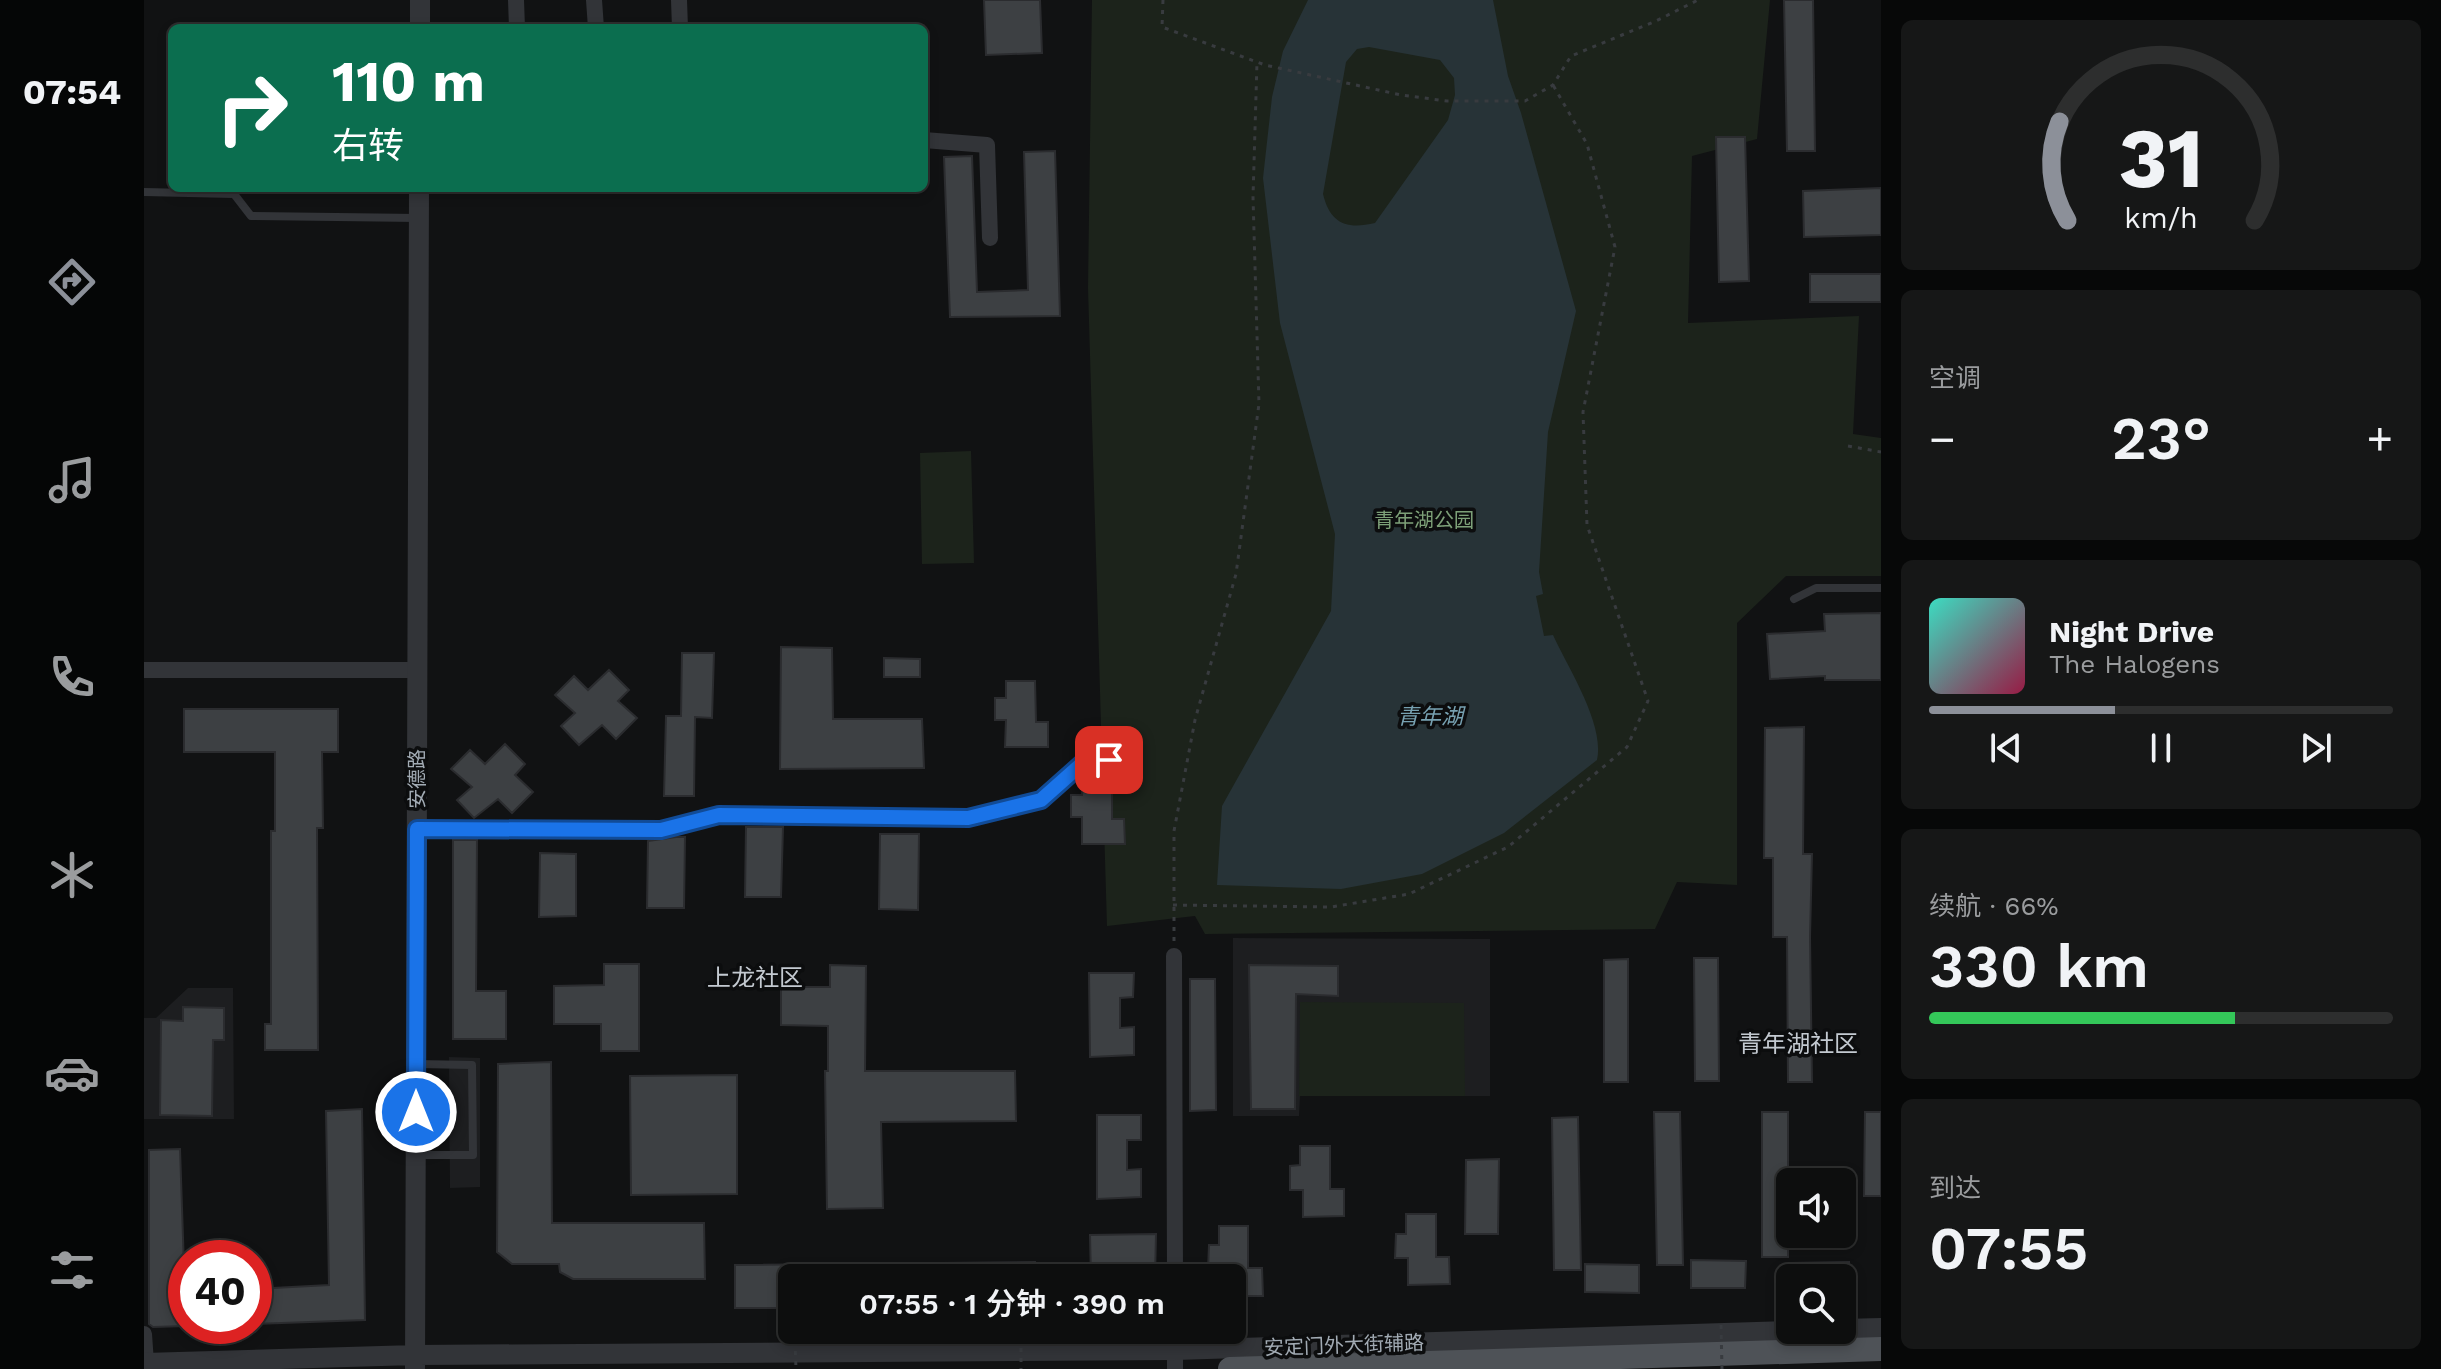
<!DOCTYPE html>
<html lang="zh">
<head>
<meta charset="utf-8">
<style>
	:root { --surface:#0d0e0e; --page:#161717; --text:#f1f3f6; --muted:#9a9c9e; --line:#2d2e2e; --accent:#8c9099 }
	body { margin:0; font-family:"Work Sans","Noto Sans SC",sans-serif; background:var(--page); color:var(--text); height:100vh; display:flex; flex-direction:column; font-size:30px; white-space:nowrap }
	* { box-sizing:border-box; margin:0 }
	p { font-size:26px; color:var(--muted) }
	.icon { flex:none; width:44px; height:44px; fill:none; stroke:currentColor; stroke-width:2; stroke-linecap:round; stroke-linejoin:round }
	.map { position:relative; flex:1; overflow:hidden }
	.panel { display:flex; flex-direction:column; gap:20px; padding:20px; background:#070808; width:560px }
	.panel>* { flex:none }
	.banner { position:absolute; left:24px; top:24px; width:760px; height:168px; border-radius:12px; box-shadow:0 4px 12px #0003,0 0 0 2px var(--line); background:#0b6e4f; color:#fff; overflow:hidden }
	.tools { position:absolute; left:1632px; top:1168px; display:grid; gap:16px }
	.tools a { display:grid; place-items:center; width:80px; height:80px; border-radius:12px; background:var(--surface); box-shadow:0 4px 12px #0003,0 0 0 2px var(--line); font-size:40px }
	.speed { position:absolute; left:24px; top:1240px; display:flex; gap:16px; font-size:40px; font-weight:700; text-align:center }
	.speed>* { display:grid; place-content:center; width:104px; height:104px; border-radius:50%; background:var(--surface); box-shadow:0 4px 12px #0003,0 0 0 2px var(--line); line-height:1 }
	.speed .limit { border:12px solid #d22; background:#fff; color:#111 }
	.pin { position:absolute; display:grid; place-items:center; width:68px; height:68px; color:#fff; margin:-34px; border-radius:16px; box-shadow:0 4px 12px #0006 }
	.me { position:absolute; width:88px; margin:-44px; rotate:0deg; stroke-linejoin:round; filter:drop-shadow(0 0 6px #0008) }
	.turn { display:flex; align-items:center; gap:28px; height:168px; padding:0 32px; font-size:36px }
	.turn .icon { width:104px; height:104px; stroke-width:2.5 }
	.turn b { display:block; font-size:56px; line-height:68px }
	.big { font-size:60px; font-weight:600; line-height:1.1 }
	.panel .card { flex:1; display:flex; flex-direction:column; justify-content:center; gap:12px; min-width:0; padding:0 28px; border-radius:12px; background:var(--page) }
	.panel .dial { align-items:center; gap:0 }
	.dial svg { height:208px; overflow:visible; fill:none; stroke:var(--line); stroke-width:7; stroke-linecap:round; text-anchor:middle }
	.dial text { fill:var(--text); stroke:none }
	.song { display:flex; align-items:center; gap:24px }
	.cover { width:96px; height:96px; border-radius:12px; background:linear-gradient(135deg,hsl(170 70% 55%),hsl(340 70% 35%)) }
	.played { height:8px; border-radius:4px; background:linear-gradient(90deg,var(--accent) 40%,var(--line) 40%) }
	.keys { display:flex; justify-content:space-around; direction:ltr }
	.heat { display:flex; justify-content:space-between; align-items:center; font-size:44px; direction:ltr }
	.charge { height:12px; border-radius:6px; background:linear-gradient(90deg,#34c759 66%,var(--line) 0) }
	.trip { position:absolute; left:634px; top:1264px; width:468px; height:80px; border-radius:12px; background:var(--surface); box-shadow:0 4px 12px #0003,0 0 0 2px var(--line); font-weight:600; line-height:80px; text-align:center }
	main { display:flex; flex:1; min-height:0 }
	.tabs { display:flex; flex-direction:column; width:144px; justify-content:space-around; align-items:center; background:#050606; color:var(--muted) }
	.tabs .icon { width:56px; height:56px }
	.tabs .active { color:var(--accent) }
	.tabs b { font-size:36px; color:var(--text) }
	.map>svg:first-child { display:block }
</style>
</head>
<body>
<main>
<nav class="tabs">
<b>07:54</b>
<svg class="icon active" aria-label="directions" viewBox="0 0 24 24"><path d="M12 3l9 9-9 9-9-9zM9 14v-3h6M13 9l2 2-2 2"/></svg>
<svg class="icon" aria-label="music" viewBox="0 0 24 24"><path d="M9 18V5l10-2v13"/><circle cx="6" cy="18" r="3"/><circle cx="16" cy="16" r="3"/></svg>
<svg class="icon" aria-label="phone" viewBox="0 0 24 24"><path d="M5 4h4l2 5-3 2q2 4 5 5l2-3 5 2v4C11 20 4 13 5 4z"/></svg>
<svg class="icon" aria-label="climate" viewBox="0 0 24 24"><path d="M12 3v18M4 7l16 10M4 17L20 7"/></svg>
<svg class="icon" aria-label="car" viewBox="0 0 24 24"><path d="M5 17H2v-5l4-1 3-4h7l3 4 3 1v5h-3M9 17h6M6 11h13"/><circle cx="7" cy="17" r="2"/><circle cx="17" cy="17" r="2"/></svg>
<svg class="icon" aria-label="filters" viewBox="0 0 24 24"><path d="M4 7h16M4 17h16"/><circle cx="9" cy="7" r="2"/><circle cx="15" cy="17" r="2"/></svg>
</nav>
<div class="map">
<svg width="1737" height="1369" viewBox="0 0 1737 1369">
	<rect width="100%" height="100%" fill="#111213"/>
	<path fill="#1d1e20" d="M1089,938L1346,939V1096H1156L1155,1116H1089Z
		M44,988H89L90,1119H0V1018H12Z
		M305,1057L336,1058V1187L306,1188Z"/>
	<path fill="#1c231b" d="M948,0H1626L1613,139L1548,156L1544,323L1715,316L1709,434L1737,438V576H1642L1593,623V885L1533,882L1511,929L1061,934L1051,916L963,926L944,288Z
		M827,451L830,563L778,564L776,453Z
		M1156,1002L1320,1003L1321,1096H1155Z"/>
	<path fill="#273337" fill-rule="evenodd" d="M1164,0H1349L1364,76L1377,113L1432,311L1404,432L1395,572L1399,594L1392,596L1400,636L1409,635C1424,668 1461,724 1453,760L1360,833L1278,874L1197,889L1073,885L1078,806L1187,611L1191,534L1136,323L1119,178L1128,97L1139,51ZM1225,47L1296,60L1310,78L1311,95L1304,120L1231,223C1202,230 1186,223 1179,194L1202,62L1213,49Z"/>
	<path fill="#3d4043" stroke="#2b2c2f" stroke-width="2" d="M840,0H896L898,53L842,55Z
		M1640,0H1669L1671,151H1643Z
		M1572,137H1601L1605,281L1575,282Z
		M911,151L916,316L806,317L800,157L828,156L833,292L884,290L880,152Z
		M1737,188V235L1660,237L1659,191Z
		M1666,274H1737V302H1666Z
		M1737,613V680H1681V676L1626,679L1623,634L1681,631L1680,614Z
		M637,647L688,648L689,719H778L780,768L636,769Z
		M538,653H570L568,718L551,717L550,796H520L522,716H537Z
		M740,658L776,659V677H740Z
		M465,670L485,690L474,701L493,718L472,739L458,725L435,745L417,726L431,713L411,695L430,676L444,690Z
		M862,681H891L892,722H904V747H861L862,720H851V698H862Z
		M40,709H194V752H178L179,828H173L174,1050H121V1024H127V831H131V752H40Z
		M1660,727L1659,854H1668L1666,937L1668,1082H1644L1643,937H1629V858H1620L1621,728Z
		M361,744L381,764L371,775L389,792L368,813L354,799L330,818L313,800L328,787L307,769L326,750L341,764Z
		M968,777V819H980L981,844H938V817H927V795H938L939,778Z
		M602,827H639L637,897H601Z
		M736,834H775L774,910L735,909Z
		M532,837H541L540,908H503L504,841Z
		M309,840H333L332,991H362V1039H309Z
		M396,853L432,854V916L395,917Z
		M1550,958H1574L1575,1081H1551Z
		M1484,959V1082H1460V960Z
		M460,964H495V1051H457V1024H410V986L460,985Z
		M686,965L722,966L721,1071H871L872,1121L737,1122L739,1208L683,1209L681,1071H684V1026L637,1025V987H686Z
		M1105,965L1194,966V996L1152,994L1151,1109H1107Z
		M945,973H990L989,997L976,998V1028L990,1027V1055L946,1057Z
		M1046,979H1071L1072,1110L1046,1111Z
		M39,1007L80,1008V1040H69L68,1116L16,1115L17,1020L39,1021Z
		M407,1062L408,1223H560L561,1279H429L416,1272L415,1264H368L353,1252L354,1064Z
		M593,1075V1194L487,1195L486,1076Z
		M218,1109L221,1320L110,1324V1289L185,1285L182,1111Z
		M1510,1112H1536L1539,1265H1513Z
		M1618,1112H1644V1257H1618Z
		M1721,1112H1737V1196H1720Z
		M953,1115H997V1140H983V1170L997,1169V1197L953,1199Z
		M1434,1117L1437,1270H1410L1408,1118Z
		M1156,1146H1186V1189H1200V1216L1159,1217V1190H1146V1166L1156,1165Z
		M36,1149L42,1326L9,1327L5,1324V1150Z
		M1355,1159L1354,1234H1321L1322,1160Z
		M1262,1214H1292V1257H1305L1306,1284L1264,1285V1258H1251L1252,1234H1262Z
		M1075,1226H1104V1268H1118L1119,1296H1088V1278H1077V1270H1064L1065,1245H1075Z
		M1012,1234L1011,1278H947L946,1235Z
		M1547,1260L1602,1261L1601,1288H1547Z
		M891,1262V1278H648V1308H591V1265Z
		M1705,1262V1278H1647V1263Z
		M1441,1264L1495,1265V1293L1441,1292Z"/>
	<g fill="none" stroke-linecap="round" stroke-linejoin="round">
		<path stroke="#383b3f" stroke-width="3" stroke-dasharray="4 6" stroke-linecap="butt" d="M1019,0L1018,27L1121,65L1257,95L1303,101H1381L1409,85L1427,56L1512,21L1554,0
			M1704,446L1737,452
			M1029,905L1187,907L1265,894L1364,847L1483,747L1504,701L1443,525L1439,412L1471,247L1443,144L1409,85
			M1030,941V831L1051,720L1092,574L1115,404L1109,197L1113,62"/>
		<path stroke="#323438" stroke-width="8" d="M0,192L90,194L107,216L274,218
			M1650,599L1672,588H1737
			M273,1064L328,1065L329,1155H273"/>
		<path stroke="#323438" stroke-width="16" d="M372,0L373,28
			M450,0L452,28
			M535,0L536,28
			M780,140L843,145L846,238
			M0,670H274
			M273,829L517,830L575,815L824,818L897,800L942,760H987
			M1030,956L1031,1278
			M1031,1330V1369
			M0,1334L2,1363"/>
		<path stroke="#323438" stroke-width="20" d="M276,28V0
			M1698,1329L1737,1328
			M0,1363L271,1355L1031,1350L1680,1330
			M271,1369L275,188"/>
		<path stroke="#4e5257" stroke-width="24" d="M1086,1369L1737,1349"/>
		<path stroke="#383b3f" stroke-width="3" stroke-dasharray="4 6" stroke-linecap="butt" d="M1577,1325L1578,1369
			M877,1338V1369
			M651,1341L652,1369"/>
	</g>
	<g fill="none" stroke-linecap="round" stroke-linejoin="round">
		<defs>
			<path id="route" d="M272,1112L273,829L517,830L575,815L824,818L897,800L942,760H965"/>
		</defs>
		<use href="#route" stroke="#114b97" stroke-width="20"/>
		<use href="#route" stroke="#1a73e8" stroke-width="14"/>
	</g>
	<g text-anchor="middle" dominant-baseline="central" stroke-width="7" stroke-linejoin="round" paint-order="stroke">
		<g font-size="20" fill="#7da078" stroke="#0c0d0e">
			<text x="1280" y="520">青年湖公园</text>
		</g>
		<g font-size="20" fill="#a2abb4" stroke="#0c0d0e">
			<text transform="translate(273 779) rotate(-90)">安德路</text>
			<text transform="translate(1200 1345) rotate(-2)">安定门外大街辅路</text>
		</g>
		<g font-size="22" font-style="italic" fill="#77a1b1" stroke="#0c0d0e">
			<text x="1286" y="716">青年湖</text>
		</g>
		<g font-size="24" fill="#c3c9d0" stroke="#0c0d0e">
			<text x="611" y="978">上龙社区</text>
			<text x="1654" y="1044">青年湖社区</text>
		</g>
	</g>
</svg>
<div class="tools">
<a><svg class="icon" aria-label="sound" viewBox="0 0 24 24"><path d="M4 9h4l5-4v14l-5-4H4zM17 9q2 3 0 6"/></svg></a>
<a><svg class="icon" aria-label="search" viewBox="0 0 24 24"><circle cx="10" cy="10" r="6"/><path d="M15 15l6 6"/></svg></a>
</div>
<div class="speed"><div class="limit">40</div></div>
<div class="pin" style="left:965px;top:760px;background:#d93025"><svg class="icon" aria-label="arrive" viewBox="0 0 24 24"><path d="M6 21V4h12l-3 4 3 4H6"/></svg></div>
<svg class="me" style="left:272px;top:1112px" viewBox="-20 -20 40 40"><circle r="17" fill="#1a73e8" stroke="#fff" stroke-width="3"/><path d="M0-11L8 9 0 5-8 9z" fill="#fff"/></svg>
<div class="trip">07:55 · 1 分钟 · 390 m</div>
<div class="banner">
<div class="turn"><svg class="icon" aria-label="right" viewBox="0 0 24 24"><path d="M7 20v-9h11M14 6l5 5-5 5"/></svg><div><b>110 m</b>右转</div></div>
</div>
</div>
<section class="panel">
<div class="card dial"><svg viewBox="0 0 100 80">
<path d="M14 69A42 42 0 1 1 86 69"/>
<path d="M14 69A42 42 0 0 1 11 31" stroke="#8c9099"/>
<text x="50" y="56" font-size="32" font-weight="700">31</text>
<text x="50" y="72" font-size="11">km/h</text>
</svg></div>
<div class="card"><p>空调</p>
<div class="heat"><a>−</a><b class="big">23°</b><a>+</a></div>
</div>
<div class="card">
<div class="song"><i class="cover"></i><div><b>Night Drive</b><p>The Halogens</p></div></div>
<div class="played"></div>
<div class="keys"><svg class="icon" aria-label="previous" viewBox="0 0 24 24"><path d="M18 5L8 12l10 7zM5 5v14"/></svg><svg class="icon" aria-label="pause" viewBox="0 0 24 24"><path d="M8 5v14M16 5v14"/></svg><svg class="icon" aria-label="next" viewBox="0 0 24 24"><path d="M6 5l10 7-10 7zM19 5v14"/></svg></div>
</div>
<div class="card"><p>续航 · 66%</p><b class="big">330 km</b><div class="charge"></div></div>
<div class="card"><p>到达</p><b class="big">07:55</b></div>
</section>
</main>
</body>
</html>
